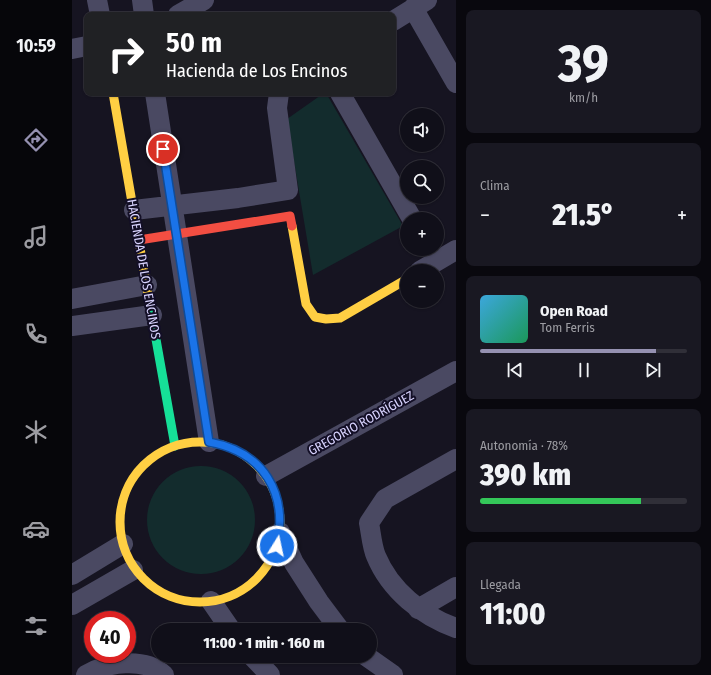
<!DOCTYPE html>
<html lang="es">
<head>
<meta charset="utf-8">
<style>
	:root { --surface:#100f19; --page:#191822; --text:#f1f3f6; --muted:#9c9ca2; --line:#302f38; --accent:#9591b1 }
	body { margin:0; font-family:"Fira Sans Condensed",sans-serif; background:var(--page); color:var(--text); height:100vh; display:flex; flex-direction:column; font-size:15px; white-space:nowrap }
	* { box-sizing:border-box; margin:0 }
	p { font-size:13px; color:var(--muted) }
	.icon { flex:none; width:22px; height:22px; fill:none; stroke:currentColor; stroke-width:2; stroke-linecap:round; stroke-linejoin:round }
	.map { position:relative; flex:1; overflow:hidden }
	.drawer { display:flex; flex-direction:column; gap:10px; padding:10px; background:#09080e; width:255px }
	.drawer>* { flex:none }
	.banner { position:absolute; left:12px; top:12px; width:312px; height:84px; border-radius:8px; box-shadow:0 1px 3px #0004,0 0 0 1px var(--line); background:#202124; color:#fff; overflow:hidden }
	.fabs { position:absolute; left:328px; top:108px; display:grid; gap:8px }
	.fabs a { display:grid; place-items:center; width:44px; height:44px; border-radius:50%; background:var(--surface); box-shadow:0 1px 3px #0004,0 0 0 1px var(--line); font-size:20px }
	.speed { position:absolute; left:12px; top:611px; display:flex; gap:8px; font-size:20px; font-weight:700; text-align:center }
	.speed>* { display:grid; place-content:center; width:52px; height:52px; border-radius:50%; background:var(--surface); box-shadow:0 1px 3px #0004,0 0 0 1px var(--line); line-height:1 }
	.speed .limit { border:6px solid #d22; background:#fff; color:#111 }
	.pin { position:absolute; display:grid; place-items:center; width:34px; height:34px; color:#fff; margin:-17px; border:2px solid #fff; border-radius:50%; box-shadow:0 1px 4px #0007 }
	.me { position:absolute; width:44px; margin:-22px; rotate:10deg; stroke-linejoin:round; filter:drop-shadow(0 0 3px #0008) }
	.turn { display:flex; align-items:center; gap:14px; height:84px; padding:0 16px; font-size:18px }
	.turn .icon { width:52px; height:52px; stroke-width:2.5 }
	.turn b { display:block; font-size:28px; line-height:34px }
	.big { font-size:30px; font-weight:800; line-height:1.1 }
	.drawer .widget { flex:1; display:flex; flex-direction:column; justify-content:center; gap:6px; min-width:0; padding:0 14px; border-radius:8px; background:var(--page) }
	.drawer .dial { align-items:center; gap:0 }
	.dial b { font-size:52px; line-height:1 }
	.song { display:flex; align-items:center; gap:12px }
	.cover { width:48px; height:48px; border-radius:6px; background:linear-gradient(135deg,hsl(200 70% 55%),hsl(150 70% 35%)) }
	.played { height:4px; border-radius:2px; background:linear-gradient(90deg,var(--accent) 85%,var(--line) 85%) }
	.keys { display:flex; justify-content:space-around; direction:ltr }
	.heat { display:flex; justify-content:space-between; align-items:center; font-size:22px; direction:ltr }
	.charge { height:6px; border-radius:3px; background:linear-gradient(90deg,#34c759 78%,var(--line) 0) }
	.trip { position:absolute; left:79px; top:623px; width:226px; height:40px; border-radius:20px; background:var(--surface); box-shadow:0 1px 3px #0004,0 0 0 1px var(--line); font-weight:800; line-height:40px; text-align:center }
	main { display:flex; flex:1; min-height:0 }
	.dock { display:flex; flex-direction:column; width:72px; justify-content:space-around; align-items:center; background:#06060a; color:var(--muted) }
	.dock .icon { width:28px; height:28px }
	.dock .current { color:var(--accent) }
	.dock b { font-size:18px; color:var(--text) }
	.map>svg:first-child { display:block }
</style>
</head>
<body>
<main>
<nav class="dock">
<b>10:59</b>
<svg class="icon current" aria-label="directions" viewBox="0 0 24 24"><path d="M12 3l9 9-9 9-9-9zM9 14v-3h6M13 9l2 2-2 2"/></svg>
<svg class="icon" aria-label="music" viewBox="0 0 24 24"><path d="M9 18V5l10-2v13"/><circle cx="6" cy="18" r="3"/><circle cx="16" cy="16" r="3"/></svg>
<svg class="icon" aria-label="phone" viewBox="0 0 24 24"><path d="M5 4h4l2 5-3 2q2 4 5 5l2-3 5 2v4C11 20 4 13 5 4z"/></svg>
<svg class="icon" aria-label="climate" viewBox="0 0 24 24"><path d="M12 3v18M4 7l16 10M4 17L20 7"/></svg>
<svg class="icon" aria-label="car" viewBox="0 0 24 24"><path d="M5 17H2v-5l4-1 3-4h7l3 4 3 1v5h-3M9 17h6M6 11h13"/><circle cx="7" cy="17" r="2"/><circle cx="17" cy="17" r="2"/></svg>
<svg class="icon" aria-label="filters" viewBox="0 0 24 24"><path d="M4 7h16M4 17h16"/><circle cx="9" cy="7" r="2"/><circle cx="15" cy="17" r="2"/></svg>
</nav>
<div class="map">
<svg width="384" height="675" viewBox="0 0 384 675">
	<rect width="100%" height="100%" fill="#161421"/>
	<path fill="#132c2d" d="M252,93H254L331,226L241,275L215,119Z
		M75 520a54 54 0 1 1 108 0a54 54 0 1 1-108 0Z"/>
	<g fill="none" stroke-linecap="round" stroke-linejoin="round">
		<path stroke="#4a4962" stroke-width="20" d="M25,0L28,15
			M70,0L72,15
			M341,8L384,83
			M106,15L132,0
			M321,21L355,0
			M0,49L15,46
			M83,93L137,442
			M268,93L340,219
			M62,210L166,198L216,190L205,108L207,93
			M348,271L384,250
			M0,299L75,285
			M0,326L80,315
			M384,459L313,499L297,523C299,533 300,547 304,556C318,590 350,616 384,628
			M194,476L384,371
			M208,532L222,563L247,602L268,630
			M0,575L51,544
			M139,601L159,630
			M0,605L61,570
			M346,609L384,587
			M180,656L198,675
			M294,656L321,675
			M14,675C34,662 73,657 92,675"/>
		<path stroke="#16e098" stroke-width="9" d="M77,300L103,446"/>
		<path stroke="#ffcf43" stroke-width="9" d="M41,93L77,300
			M220,226L234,304L243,317L254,319L268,318L335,279
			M48 522a80 80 0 1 1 160 0a80 80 0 1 1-160 0Z"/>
		<path stroke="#f24e42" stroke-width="9" d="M67,240L218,216L220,226"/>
	</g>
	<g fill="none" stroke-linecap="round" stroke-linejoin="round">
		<defs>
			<path id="route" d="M91,149L137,442C192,452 216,493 205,546"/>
		</defs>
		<use href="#route" stroke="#114b97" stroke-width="10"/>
		<use href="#route" stroke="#1a73e8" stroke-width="7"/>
	</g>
	<g text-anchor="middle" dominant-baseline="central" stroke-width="4" stroke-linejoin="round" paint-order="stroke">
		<g font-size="13" fill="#d9d4ff" stroke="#130f26">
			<text transform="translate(72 269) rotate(80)">HACIENDA DE LOS ENCINOS</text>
			<text transform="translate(289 423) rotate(-29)">GREGORIO RODRÍGUEZ</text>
		</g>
	</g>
</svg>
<div class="fabs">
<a><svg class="icon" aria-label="sound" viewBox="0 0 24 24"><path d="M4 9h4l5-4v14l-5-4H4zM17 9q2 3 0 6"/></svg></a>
<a><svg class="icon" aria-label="search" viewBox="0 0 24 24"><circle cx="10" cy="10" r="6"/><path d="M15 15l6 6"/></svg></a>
<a>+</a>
<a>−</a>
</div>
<div class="speed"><div class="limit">40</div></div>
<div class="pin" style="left:91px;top:149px;background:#d93025"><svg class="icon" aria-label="arrive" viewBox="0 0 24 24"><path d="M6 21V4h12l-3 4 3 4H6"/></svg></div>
<svg class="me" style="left:205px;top:546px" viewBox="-20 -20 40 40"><circle r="17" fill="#1a73e8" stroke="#fff" stroke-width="3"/><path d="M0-11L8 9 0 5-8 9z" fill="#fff"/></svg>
<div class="trip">11:00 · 1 min · 160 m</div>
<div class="banner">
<div class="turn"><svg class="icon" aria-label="right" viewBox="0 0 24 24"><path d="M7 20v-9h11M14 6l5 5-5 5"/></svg><div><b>50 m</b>Hacienda de Los Encinos</div></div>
</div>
</div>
<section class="drawer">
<div class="widget dial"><b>39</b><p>km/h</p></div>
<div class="widget"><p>Clima</p>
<div class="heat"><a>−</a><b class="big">21.5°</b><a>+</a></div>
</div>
<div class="widget">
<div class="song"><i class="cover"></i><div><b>Open Road</b><p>Tom Ferris</p></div></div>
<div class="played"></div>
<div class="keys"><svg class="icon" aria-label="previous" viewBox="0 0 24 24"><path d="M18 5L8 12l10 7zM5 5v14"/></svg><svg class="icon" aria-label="pause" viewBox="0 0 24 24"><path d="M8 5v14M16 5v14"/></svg><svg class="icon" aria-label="next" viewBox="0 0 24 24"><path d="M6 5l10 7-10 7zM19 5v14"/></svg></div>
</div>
<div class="widget"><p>Autonomía · 78%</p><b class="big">390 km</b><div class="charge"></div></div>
<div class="widget"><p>Llegada</p><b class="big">11:00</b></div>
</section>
</main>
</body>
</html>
